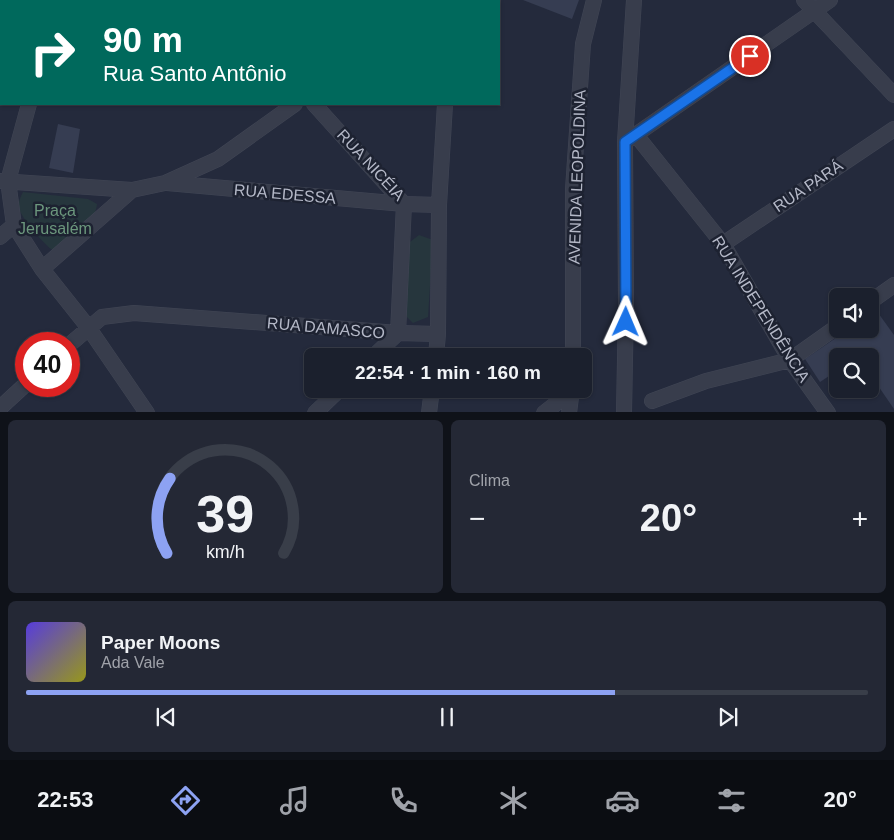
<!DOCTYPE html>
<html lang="pt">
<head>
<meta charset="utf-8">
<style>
	:root { --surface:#1b202d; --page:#242835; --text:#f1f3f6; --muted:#a0a3aa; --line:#393e49; --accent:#8da2f3 }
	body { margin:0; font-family:Helvetica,sans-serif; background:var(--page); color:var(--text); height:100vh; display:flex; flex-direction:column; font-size:19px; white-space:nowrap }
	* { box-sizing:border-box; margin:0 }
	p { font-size:16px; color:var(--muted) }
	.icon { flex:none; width:28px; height:28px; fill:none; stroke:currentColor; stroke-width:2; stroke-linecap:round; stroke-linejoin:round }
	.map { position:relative; height:412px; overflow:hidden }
	.drawer { display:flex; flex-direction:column; gap:8px; padding:8px; background:#0f1219; flex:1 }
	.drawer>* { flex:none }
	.hud { position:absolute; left:0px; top:0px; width:500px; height:105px; box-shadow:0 1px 4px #0004,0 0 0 1px var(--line); background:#00695c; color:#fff; overflow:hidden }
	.tools { position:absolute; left:829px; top:288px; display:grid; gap:10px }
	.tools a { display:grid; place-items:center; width:50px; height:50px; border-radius:8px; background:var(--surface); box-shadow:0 1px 4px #0004,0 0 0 1px var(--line); font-size:25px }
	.speed { position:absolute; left:15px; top:332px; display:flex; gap:10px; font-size:25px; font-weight:700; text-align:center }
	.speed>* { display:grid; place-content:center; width:65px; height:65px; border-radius:50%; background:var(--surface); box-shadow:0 1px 4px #0004,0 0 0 1px var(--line); line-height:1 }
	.speed .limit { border:8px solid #d22; background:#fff; color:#111 }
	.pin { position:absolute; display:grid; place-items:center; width:42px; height:42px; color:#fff; margin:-21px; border:2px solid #fff; border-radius:50%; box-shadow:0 1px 5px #0007 }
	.me { position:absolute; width:55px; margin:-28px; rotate:1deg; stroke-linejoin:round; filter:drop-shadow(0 0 4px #0008) }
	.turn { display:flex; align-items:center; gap:18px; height:105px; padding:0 20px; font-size:22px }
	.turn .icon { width:65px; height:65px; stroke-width:2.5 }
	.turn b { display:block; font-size:35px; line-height:42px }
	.big { font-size:38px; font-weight:600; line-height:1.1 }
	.drawer .widget { flex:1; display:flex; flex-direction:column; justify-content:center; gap:8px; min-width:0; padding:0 18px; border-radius:8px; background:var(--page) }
	.drawer .dial { align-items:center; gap:0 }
	.dial svg { height:130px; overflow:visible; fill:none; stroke:var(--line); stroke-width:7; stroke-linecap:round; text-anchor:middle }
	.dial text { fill:var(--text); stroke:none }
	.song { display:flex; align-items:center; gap:15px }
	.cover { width:60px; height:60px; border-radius:8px; background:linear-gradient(135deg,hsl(250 70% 55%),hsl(60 70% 35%)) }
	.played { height:5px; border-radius:2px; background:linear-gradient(90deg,var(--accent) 70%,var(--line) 70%) }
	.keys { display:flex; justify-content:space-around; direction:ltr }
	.heat { display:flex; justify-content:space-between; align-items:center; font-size:28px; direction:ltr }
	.drawer .tiles { flex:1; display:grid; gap:8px; grid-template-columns:1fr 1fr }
	.widget:last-child { grid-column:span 2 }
	.trip { position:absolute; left:304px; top:348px; width:288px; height:50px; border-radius:8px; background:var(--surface); box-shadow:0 1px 4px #0004,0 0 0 1px var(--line); font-weight:600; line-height:50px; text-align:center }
	.tab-bar { display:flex; height:80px; justify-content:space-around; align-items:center; background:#0b0d12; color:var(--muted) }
	.tab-bar .icon { width:35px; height:35px }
	.tab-bar .active { color:var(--accent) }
	.tab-bar b { font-size:22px; color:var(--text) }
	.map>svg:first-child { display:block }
</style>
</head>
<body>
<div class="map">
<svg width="894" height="413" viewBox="0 0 894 413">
	<rect width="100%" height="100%" fill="#242a3c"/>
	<path fill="#26363d" d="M23,192L88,199L97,204C96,223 68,239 54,251C45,246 21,218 19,208C18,202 20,198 23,192Z
		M419,235L433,240L428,317L413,323L405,315L410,242Z"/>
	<path fill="#363d52" d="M523,0H579L572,19Z
		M58,124L80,129L73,173L49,168Z
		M876,310L894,335V409L870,374V356H838V370L820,382L805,359L849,329H870V314Z"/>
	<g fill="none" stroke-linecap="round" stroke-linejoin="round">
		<defs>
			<path id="minor" d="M804,0L894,95
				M69,1L70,0
				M276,1L278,0
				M423,1L424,0
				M452,1V0
				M0,52H1
				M29,104L8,181L14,225L42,269L88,327L147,413
				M314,104L404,204
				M636,135L723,244L790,360L828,413
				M628,140L830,0
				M0,181L132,190L165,183L218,159L295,104
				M167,183L404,204L439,205
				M0,237L14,225
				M723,244L894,129
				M42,269L132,190
				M870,302L894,285
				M69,345L102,317L134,313L398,333L438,334
				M374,356L398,333L404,204
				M436,356L438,334L439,205L445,104
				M573,356V189L583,44L594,0
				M652,401L706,381L790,360L838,326
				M0,408L26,384
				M315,413L340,389
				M429,413L432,389
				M544,413L572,391
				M569,413L572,389
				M624,413L626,305L625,142L634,0"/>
		</defs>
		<use href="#minor" stroke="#414655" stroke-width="16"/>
		<use href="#minor" stroke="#383d4c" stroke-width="15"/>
	</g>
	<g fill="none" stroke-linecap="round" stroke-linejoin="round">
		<defs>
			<path id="route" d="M626,322L625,142L750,56"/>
		</defs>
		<use href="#route" stroke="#114b97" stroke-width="12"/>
		<use href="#route" stroke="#1a73e8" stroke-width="9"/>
	</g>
	<g text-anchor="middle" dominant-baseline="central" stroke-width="5" stroke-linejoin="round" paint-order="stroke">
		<g font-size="16" fill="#b4b8c7" stroke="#1d2231">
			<text transform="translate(371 165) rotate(47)">RUA NICÉIA</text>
			<text transform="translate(577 177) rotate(-88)">AVENIDA LEOPOLDINA</text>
			<text transform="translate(808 186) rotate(-34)">RUA PARÁ</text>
			<text transform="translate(285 194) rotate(5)">RUA EDESSA</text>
			<text transform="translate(761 309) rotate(58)">RUA INDEPENDÊNCIA</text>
			<text transform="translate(326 328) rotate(5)">RUA DAMASCO</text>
		</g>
		<g font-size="16" fill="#6c977d" stroke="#1d2231">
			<text x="55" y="210">Praça<tspan x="55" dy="18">Jerusalém</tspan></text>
		</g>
	</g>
</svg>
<div class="tools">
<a><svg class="icon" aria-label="sound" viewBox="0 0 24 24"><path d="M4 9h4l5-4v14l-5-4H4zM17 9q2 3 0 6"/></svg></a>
<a><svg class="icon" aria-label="search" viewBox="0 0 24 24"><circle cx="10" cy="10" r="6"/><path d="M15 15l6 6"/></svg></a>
</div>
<div class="speed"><div class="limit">40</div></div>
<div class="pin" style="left:750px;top:56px;background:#d93025"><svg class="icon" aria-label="arrive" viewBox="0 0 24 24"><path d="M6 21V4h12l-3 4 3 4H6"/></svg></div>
<svg class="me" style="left:626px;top:322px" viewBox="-20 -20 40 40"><path d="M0-17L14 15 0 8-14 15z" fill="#1a73e8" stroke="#fff" stroke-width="4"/></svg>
<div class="trip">22:54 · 1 min · 160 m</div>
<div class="hud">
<div class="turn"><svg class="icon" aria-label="right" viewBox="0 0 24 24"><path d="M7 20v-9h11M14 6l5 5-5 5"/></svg><div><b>90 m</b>Rua Santo Antônio</div></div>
</div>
</div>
<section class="drawer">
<div class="tiles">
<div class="widget dial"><svg viewBox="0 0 100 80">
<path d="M14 69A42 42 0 1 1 86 69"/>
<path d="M14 69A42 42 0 0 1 16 23" stroke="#8da2f3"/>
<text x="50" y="56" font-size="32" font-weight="700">39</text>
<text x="50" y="72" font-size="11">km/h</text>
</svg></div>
<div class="widget"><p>Clima</p>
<div class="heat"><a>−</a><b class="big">20°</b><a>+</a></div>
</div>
<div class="widget">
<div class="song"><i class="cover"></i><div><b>Paper Moons</b><p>Ada Vale</p></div></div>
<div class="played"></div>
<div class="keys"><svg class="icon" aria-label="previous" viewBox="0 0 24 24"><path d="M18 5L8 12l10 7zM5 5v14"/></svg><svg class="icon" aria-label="pause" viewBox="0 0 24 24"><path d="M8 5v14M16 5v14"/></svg><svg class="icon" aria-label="next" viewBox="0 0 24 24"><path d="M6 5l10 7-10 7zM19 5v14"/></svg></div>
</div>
</div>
</section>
<nav class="tab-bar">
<b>22:53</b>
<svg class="icon active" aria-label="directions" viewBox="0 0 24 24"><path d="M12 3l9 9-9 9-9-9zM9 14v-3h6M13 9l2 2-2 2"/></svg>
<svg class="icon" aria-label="music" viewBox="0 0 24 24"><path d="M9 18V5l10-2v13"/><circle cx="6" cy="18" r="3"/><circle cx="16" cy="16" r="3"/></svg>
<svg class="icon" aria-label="phone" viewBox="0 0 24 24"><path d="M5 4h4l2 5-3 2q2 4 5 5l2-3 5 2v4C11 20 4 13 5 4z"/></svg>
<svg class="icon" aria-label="climate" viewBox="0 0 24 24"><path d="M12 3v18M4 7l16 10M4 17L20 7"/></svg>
<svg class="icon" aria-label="car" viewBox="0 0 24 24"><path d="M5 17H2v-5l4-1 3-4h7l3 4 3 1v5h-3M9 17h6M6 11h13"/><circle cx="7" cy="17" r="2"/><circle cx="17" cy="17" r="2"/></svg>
<svg class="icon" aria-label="filters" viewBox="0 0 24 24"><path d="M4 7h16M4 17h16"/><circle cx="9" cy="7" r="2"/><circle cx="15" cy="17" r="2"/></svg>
<b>20°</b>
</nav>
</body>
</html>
